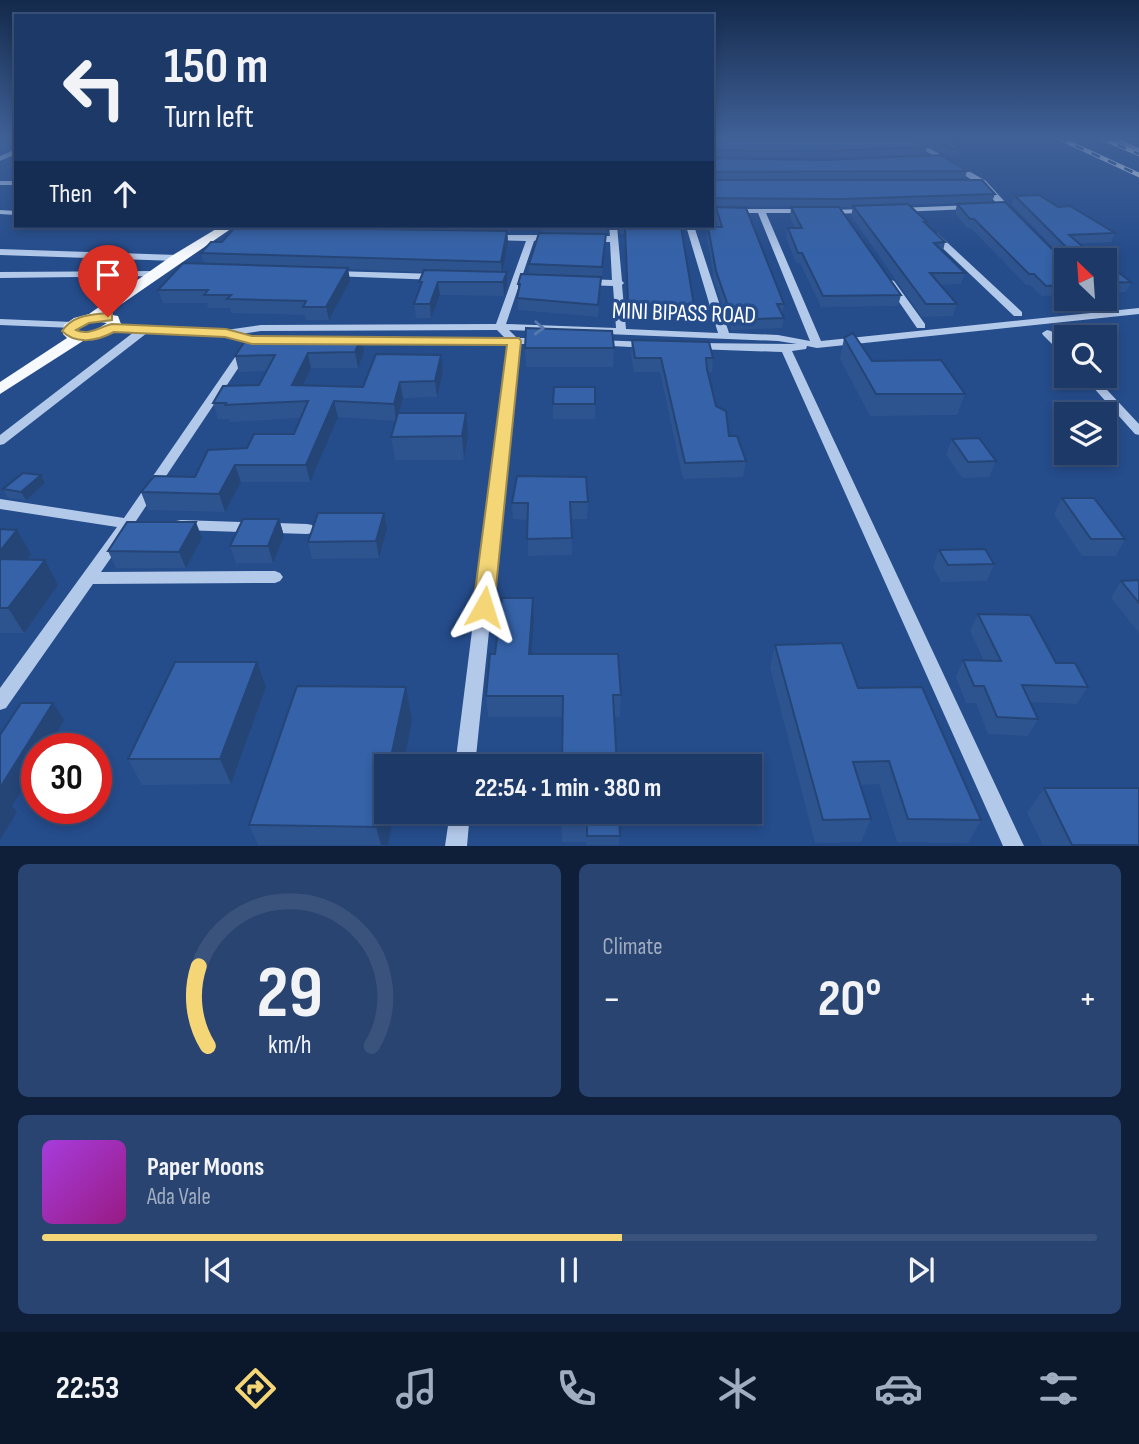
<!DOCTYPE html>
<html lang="en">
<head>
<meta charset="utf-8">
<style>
	:root { --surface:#1c3968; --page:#294471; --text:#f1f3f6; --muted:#a0acc0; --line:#3a537c; --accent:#f4d677 }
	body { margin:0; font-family:"Sofia Sans Condensed",sans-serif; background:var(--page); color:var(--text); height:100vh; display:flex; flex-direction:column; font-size:26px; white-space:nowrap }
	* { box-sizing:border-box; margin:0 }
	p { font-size:23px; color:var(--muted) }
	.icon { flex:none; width:38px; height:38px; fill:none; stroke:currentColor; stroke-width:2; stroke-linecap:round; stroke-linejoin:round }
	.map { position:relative; height:846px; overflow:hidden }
	.drawer { display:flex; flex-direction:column; gap:18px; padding:18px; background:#0f1f39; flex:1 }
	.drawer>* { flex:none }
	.guide { position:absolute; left:14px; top:14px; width:700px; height:214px; border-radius:0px; box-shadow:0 4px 10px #0003,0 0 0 2px var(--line); background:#1c3968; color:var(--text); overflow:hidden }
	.needle { width:46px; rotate:335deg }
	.buttons { position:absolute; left:1054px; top:248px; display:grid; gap:14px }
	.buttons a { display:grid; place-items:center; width:63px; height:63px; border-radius:0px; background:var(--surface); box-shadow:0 4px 10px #0003,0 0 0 2px var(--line); font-size:35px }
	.speed { position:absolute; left:21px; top:733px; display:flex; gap:14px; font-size:35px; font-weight:700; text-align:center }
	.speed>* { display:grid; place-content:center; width:91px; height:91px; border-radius:50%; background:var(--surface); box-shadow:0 4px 10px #0003,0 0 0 2px var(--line); line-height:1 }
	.speed .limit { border:10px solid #d22; background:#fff; color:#111 }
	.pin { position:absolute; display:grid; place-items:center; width:60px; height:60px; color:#fff; margin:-72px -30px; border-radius:50% 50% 50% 0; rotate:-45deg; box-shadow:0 0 7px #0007 }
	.pin .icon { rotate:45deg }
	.me { position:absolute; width:77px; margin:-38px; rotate:6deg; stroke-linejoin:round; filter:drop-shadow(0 0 5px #0008) }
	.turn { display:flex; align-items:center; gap:24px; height:147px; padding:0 35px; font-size:32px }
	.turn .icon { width:91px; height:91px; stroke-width:2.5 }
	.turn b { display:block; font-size:49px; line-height:60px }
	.then { display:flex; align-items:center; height:66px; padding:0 35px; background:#0003; gap:14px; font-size:26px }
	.big { font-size:52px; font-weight:700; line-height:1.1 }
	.drawer .widget { flex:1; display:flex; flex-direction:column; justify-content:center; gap:10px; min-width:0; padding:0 24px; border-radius:10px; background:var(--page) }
	.drawer .dial { align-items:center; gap:0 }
	.dial svg { height:182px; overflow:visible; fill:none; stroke:var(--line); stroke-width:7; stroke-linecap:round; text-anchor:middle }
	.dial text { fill:var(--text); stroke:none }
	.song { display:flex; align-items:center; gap:21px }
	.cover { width:84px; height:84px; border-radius:10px; background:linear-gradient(135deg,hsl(280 70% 55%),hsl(310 70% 35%)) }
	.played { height:7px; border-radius:4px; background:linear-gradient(90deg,var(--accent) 55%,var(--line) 55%) }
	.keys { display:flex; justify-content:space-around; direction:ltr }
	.heat { display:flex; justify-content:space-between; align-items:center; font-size:38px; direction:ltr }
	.drawer .tiles { flex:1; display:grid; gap:18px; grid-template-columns:1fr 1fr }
	.widget:last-child { grid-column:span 2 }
	.trip { position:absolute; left:374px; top:754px; width:388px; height:70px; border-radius:0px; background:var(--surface); box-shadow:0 4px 10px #0003,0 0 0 2px var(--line); font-weight:700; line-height:70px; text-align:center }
	.tab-bar { display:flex; height:112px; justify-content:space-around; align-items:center; background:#0b172a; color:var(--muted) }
	.tab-bar .icon { width:49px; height:49px }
	.tab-bar .on { color:var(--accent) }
	.tab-bar b { font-size:32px; color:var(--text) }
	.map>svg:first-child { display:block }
</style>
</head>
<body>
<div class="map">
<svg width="1139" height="846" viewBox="0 0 1139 846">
	<rect width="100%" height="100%" fill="#254c8b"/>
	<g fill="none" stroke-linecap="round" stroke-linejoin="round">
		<path fill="#b3c9ea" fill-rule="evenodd" d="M905,138H912L986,181L1014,212V216H1008L980,185Z
			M1110,138H1118L1139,148V152Z
			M16,149V154L0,161V156Z
			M0,181H16V185H0Z
			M974,205V209H971L898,212L894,210L898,208Z
			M712,209H809L810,211L806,213H766L821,341L1139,308V314L817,348L807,346L806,349L792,351L1024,846H1003L782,352L695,349L690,346L695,343L797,344L778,341L509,330L517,338H540L545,341L540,344H519L475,766H455L508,344L345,343L340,340L345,337L505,338L497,330L261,331L241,334L252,337L278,338L279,340C264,350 242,339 225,336C200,332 172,334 147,333L4,444L0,445V435L134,332L108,330L107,328L112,325L226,330L261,325L496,324L526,241L491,240L490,238L494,235H539L543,238L534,241L506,324L616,328L613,286L586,285L581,282L586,279L612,280L610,242H589L585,239L589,236H610L609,226H617L622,281L624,283L622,285L626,329L718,333L686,226H694L729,333L778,335L810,341L758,213H712Z
			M869,209L870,211L866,213L825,214L821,212L825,210Z
			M0,210L16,211V215L0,214Z
			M931,233H937L1022,312V316H1014L931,237Z
			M0,249L177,255L181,258L177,261L0,255Z
			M155,271L160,274L158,276L0,278V272Z
			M334,271L438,274L443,277L438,280L331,276L329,274Z
			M891,280L894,281L925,324V328H917L886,283Z
			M1088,299H1099L1103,304L1101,306H1095Z
			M0,319L73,322L78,325L73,328L0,325Z
			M1047,330L1051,331L1066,346V355L1062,354L1043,335L1042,333Z
			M597,340L649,342L654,345L649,348L593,345L592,343L593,341Z
			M246,346L251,349L136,521L138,524L136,528L131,529L101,572L275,571L280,573L283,577L280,581L275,583L93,584L6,708L0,710V688L117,527L0,509V499L124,518L242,347Z
			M1083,376H1094L1139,424V435L1135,434Z
			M181,520L307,524L312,525L314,529L312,533L307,534L181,530L176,529L174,525L176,521Z
			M450,812H470L467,846H445Z"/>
		<path fill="#f6f9fe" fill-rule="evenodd" d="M221,226H235L107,314L118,316L121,324L104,337L83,341L0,394V382L67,338L63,334L64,325L74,318L89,314L173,255ZM94,321L107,323L92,332L77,331L84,324Z"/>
		<defs>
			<path id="rail" d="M1059,138L1139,175
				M1101,138L1139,154"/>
		</defs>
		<use href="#rail" stroke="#fff" stroke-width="4.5"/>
		<use href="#rail" stroke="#254c8b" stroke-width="2.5" stroke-dasharray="9" stroke-linecap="butt"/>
	</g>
	<path fill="#2e5490" d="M712,138L927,147L925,154L824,158L712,156Z
		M916,138H942L963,149L960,156L950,157Z
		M712,157L713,158L967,171L965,178L712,179Z
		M712,180L713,181L995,194L992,202L908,205L927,222L926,224L945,242L943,251L965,273L961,284L940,285L957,304L953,316L922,317L851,216L853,207H839L901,295L898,306L821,307L800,263H796L786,237L788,228H795L790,217L791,207H821L712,206Z
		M1015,196L1058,207L1115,233L1111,242L1080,244L1100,261H1066L1012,205Z
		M957,204L1066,263V295L1042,296L1030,285H1026L972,229L967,228L955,213Z
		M716,207L784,304L782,314L784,318L782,328L731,330L714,280L707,236L708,227H718L715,216Z
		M262,226H511L510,232H507L508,242L502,272H507V286L504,296L440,295L431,318H416L414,304L420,288L419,282L423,272L348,269L350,281L329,320H306L305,315L231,313L230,308H208L207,303H163L158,290L204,264L201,253L222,242L262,228Z
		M542,226H607V233H542Z
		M618,226H672L694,305L693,315L627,313L625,234H620Z
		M606,234L598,317L518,310V284L529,275V264Z
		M1104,264L1131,282L1126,292L1104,293Z
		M844,338L872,361L965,394L957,415L870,416L840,359Z
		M632,340L713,358L712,372H708L716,406L729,436L746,461L743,477L683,479L660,372H634L631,354Z
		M245,341L364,352L358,368H311L304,385L363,387L443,371L437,397L403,398L398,413L468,436L464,460H395L391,437L396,421L338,417L310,482H241L225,512L148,510L141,492L195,477L247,448L294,434L300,418L230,422L229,419H218L213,403L259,385L267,371L239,372L235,356Z
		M525,348H614L613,367H526Z
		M553,404H595V419H553Z
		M952,439L996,461L989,477L962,478L946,454Z
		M41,475L45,483L26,500L8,498L3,489Z
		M1062,498L1125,539L1116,556H1082L1054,514Z
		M588,502L587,519H571L572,555L528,556V520L513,519L512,503Z
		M279,519L284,536L273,563H236L230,546Z
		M0,529L17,530L31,554L27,559L58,585L24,633H0Z
		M387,529L379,558L312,559L308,542Z
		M202,538L186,568H116L108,551Z
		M939,550L994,564L987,581L941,582L933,567Z
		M1139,580V633L1111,598L1121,581Z
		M533,598L534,619L531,654L621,695L620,717H488L486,696L495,654Z
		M978,614L1056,663L1088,687L1077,704L1030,702L1038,719L1028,736L988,734L976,703H966L956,677L963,660L984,661L970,631Z
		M775,645L858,688L981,820L968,843L897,842L879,784L860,785L871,819L861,842L815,843L770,668Z
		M266,687L231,784L142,785L128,759Z
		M412,721L403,766H387V812H394L388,845H258L249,825Z
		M1044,788L1139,845H1043L1027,813Z
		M561,812H619V845H586V842H562Z"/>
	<path fill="#254576" d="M507,231L508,242L502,274L501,262Z
		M348,268L350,281L329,320L326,307Z
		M507,272V286L504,296L503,282Z
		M438,282L440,295L431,318L430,304Z
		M361,337L364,352L358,368L355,352Z
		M308,353L311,368L296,401L292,385Z
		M441,355L443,371L437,397L435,381Z
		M400,382L403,398L396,421L394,404Z
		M334,401L338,417L310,482L306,465Z
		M466,413L468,436L464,460L462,436Z
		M235,465L241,482L225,512L219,494Z
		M41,475L45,483L26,500L21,492Z
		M384,513L387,529L379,558L376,541Z
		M279,519L284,536L273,563L268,546Z
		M196,522L202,538L186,568L179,552Z
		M17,530L31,554L8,584L0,571V551Z
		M45,560L58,585L24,633L8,608Z
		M533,598L534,619L530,675L529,654Z
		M257,662L266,687L231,784L220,759Z
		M406,687L412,721L403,766H389Z
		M53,703L64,720L47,749H37V765L12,806L17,812L0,840V788Z
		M387,776V812H394L388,845H381L376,827Z"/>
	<path fill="#3562a8" stroke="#254576" stroke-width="2" d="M712,138H913L927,147L825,151L712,150Z
		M931,138H942L963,149H952Z
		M941,155L967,171L713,172L712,173V157L713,158L825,160Z
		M712,180H982L995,194L842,199L713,198Z
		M1039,195L1058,207L1070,206L1115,233L1069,235L1100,261H1072V253L1015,196Z
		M1005,202L1066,263V285L1046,286L1034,274H1029L974,219H970L957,204Z
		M908,204L927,222H924L945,242L934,243L965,273H930L957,304H926L853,206Z
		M716,207L746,208L784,304H777L784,318L733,320L716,271L708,227H722Z
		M791,207H839L901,295L823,296L802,253H798L788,228H802Z
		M624,226H672L681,227L694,305L628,304L625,226Z
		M235,227L507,231L501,262L201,253L211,242H222Z
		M539,233L606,234L602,267L529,264Z
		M183,263L348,268L326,307H303L306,301L227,299L231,295H204L208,290H158Z
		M1104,264L1109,268H1113L1131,282L1104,283Z
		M424,270L507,272L503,282H438L430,304H414L422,282H419Z
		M521,274L601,277L598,305L517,298L520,284H518Z
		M526,328L612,331L614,348H525Z
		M853,333L872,361L941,360L965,394H876L844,338Z
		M361,337L355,352L308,353L292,385L363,387L376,354L441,355L435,381L400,382L394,404L334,401L306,465H235L219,494L141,492L154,476L195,477L208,450L247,448L254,434H294L308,401L225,405L226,403H213L223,386L259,385L275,355L235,356L245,341Z
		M632,340L709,342L713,358H706L707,369L716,406L726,411L729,436H737L746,461L685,463L661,358H635Z
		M554,387H595V404H553Z
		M398,413H466L462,436L391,437Z
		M979,438L996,461L968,462L952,439Z
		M23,473L41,475L21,492L3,489Z
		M517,476L586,477L588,502H570L572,538L527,539L528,503H512Z
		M1062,498H1094L1125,539H1091Z
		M318,513H384L376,541L308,542Z
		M243,519H279L268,546H230Z
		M127,522H196L179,552L108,551Z
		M0,529L17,530L0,551Z
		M985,549L994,564L948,565L939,550Z
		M0,559L45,560L8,608H0Z
		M1139,580V603L1121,581Z
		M502,598H533L529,654H618L621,695H613L617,766H562L563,696H486L490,654H495Z
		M978,614L1030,615L1056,663H1075L1088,687L1022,685L1038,719L997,717L984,686H974L963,660L1001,661Z
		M842,643L858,688L922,687L981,820L908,819L889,761L853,762L871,819L823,820L775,645Z
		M175,662H257L220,759H128Z
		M297,686L406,687L389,766H387V776L376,827L249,825Z
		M21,703H53L0,788V735Z
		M1044,788H1139V845H1072Z
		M561,812H619L620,836H587V821H561Z"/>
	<defs><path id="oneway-chevron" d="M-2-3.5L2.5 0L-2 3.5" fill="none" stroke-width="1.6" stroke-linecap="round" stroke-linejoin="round" transform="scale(1.75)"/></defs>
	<use stroke="#5778ac" href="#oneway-chevron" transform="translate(539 328) rotate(2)"/>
	<linearGradient id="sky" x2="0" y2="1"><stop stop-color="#142a4c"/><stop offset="0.54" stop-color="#406198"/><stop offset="1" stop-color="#406198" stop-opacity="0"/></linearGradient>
	<rect width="1139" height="256" fill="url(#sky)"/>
	<path fill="#f4d677" stroke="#9f8b4d" stroke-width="2" d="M108,313L112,314V320L89,323L76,330C88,336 100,327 112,324L226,329L252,336L519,338L521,341L494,607L491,613L484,615L476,613L473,607L507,345L252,344L225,337L114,332C97,341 76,345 62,331C73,315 89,315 108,313Z"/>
	<g text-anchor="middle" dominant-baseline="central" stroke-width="7" stroke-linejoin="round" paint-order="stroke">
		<g font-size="24" fill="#fff" stroke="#254c8b">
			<text transform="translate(684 313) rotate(2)">MINI BIPASS ROAD</text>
		</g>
	</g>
</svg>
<div class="buttons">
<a><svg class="needle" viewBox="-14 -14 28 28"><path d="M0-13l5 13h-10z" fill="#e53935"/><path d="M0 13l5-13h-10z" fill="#a0acc0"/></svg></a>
<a><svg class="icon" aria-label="search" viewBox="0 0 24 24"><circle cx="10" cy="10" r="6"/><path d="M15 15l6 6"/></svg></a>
<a><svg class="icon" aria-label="layers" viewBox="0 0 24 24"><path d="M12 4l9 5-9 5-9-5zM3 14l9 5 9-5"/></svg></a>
</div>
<div class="speed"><div class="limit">30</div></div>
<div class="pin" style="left:108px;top:317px;background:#d93025"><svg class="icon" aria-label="arrive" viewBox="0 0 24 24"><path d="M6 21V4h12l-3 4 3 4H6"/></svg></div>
<svg class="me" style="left:484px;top:607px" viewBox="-20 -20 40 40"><path d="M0-17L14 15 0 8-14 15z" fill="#f4d677" stroke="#fff" stroke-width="4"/></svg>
<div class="trip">22:54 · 1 min · 380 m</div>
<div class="guide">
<div class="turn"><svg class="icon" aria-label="left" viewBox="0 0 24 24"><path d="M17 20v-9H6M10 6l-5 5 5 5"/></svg><div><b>150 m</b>Turn left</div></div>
<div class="then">Then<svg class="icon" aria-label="ahead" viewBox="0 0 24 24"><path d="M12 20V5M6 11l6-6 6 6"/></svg></div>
</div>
</div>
<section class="drawer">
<div class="tiles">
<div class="widget dial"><svg viewBox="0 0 100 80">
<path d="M14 69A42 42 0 1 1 86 69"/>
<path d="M14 69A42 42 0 0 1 10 34" stroke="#f4d677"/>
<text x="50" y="56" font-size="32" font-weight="700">29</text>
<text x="50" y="72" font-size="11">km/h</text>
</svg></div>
<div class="widget"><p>Climate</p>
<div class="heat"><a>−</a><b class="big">20°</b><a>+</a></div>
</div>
<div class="widget">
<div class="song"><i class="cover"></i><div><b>Paper Moons</b><p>Ada Vale</p></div></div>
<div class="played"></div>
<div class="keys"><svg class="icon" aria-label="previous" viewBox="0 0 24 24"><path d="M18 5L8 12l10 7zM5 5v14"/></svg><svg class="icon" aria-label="pause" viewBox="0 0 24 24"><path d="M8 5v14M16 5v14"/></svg><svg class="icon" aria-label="next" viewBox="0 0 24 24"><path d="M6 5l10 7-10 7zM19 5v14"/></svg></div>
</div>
</div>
</section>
<nav class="tab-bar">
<b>22:53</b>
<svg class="icon on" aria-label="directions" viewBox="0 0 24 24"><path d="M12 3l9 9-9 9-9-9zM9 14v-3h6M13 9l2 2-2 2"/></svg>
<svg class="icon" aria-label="music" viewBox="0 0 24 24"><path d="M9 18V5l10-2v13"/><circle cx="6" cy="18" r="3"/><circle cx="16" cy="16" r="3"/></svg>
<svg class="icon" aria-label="phone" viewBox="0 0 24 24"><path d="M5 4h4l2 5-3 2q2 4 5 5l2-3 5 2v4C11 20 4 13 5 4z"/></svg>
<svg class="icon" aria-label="climate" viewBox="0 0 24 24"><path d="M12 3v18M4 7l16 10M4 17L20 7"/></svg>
<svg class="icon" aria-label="car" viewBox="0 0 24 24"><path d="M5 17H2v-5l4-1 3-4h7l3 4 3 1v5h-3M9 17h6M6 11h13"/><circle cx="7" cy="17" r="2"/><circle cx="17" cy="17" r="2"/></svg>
<svg class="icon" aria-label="filters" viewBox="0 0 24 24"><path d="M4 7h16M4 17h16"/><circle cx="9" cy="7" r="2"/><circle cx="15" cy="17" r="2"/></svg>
</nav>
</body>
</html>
